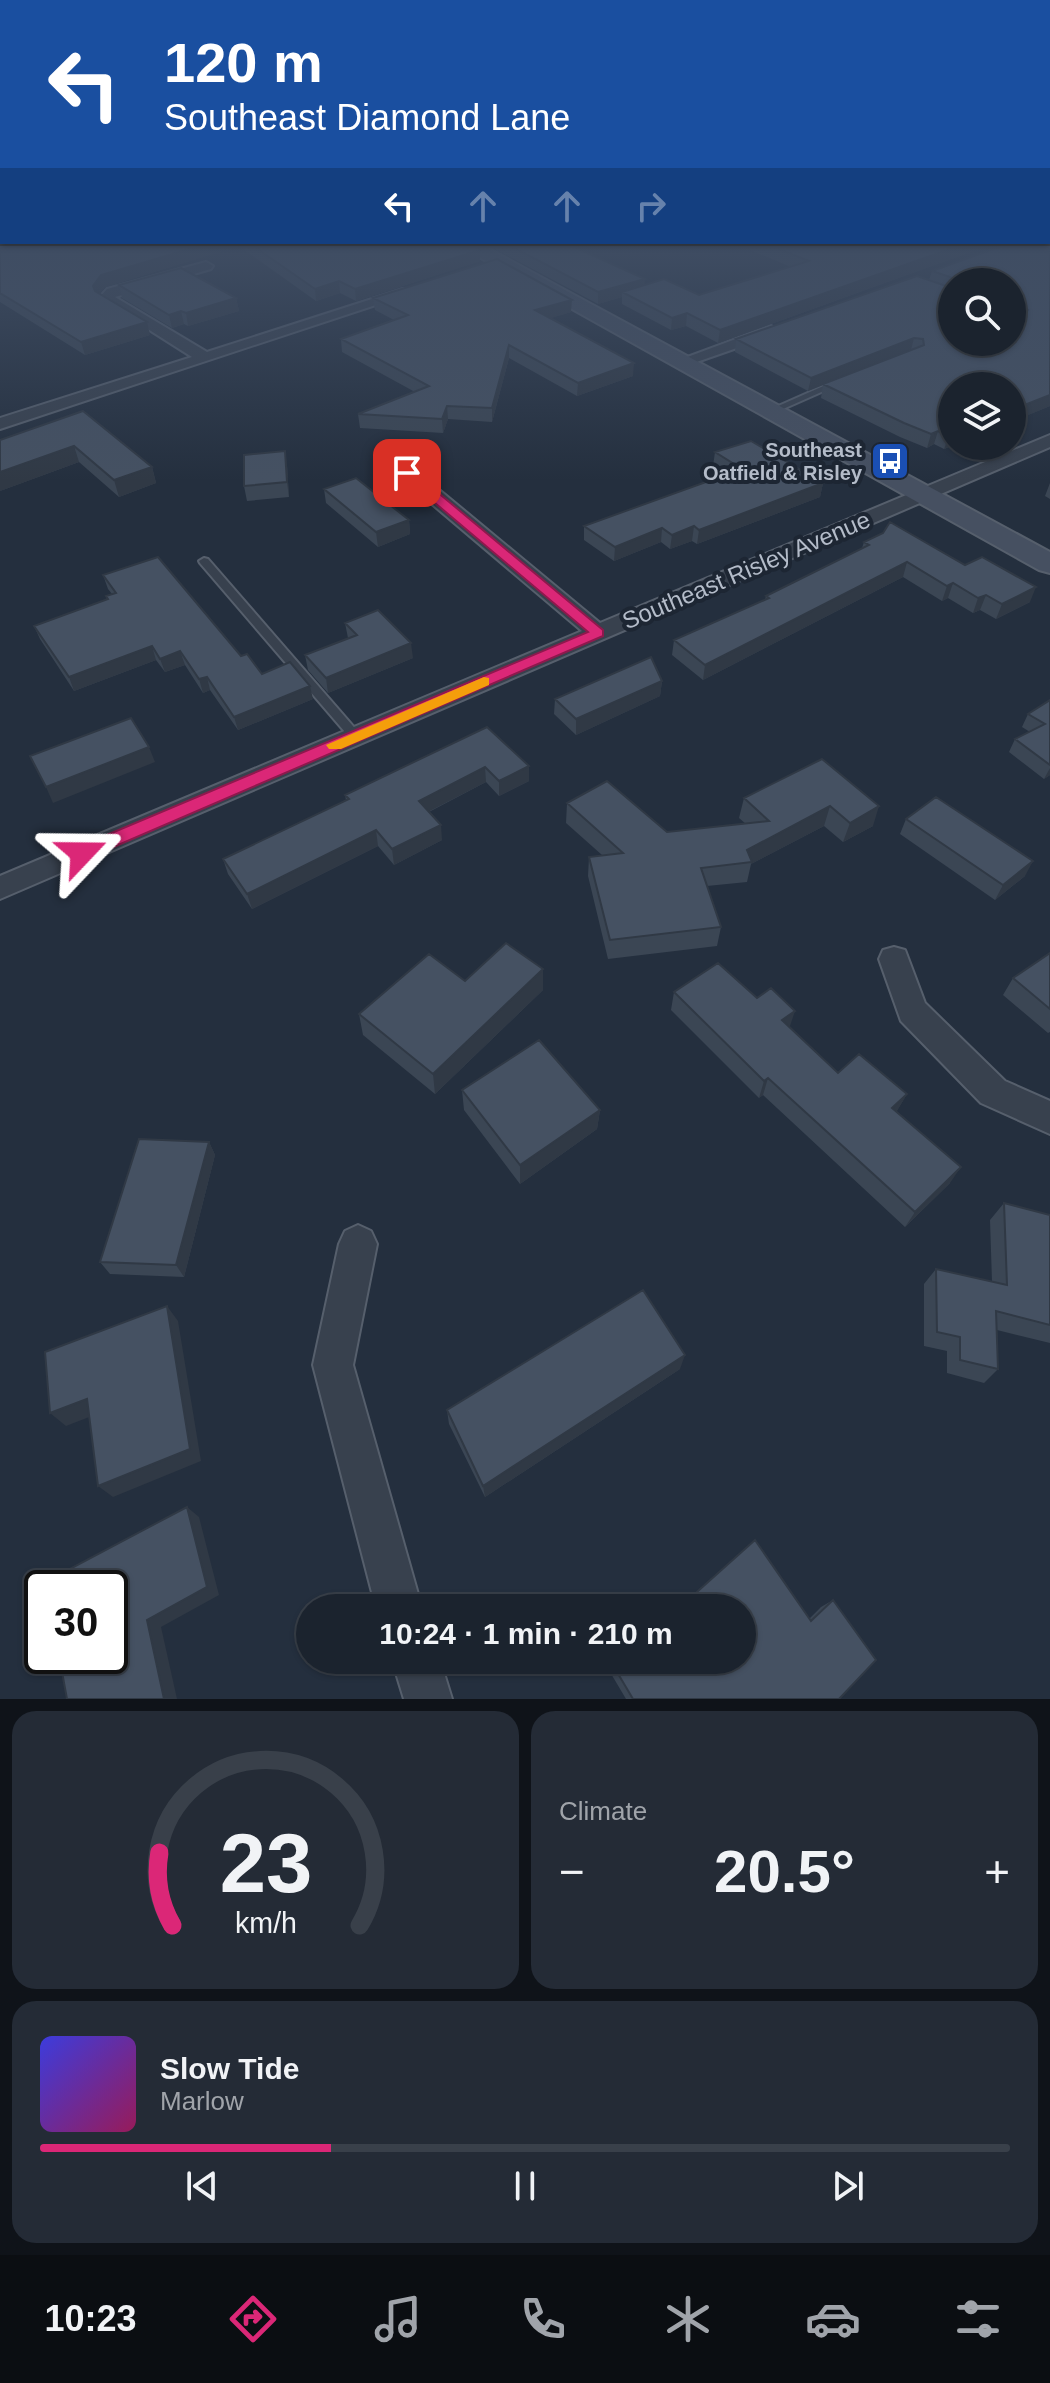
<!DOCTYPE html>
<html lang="en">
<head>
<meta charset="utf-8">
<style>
	:root { --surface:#1b232e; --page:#242b36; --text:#f1f3f6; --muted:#a0a4aa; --line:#39404a; --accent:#db2777 }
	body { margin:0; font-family:Arial,sans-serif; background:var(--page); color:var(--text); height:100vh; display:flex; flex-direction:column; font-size:30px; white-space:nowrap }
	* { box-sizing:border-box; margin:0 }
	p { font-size:26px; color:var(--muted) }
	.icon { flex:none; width:44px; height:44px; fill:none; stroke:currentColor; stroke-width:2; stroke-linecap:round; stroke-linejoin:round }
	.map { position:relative; height:1699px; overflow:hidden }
	.panel { display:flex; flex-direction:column; gap:12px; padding:12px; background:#0f1319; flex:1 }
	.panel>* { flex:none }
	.guide { position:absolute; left:0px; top:0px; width:1050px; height:244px; box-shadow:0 2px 6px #0004,0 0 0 2px var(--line); background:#1a4fa0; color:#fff; overflow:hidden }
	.fabs { position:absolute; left:938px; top:268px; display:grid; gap:16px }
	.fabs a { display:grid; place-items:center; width:88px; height:88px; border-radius:50%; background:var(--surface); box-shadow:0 2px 6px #0004,0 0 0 2px var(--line); font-size:40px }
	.speed { position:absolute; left:24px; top:1570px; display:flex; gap:16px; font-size:40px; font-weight:700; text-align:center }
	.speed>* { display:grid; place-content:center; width:104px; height:104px; border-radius:50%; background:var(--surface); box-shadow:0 2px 6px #0004,0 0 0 2px var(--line); line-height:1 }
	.speed .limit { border:4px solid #111; border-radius:12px; background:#fff; color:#111 }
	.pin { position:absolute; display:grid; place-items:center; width:68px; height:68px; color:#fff; margin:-34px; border-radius:16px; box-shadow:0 4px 12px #0006 }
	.me { position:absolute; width:88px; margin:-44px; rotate:67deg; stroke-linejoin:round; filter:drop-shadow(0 0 6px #0008) }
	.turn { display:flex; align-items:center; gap:28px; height:168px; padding:0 32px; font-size:36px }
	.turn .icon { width:104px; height:104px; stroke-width:2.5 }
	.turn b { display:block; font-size:56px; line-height:68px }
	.lanes { display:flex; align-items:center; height:76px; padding:0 32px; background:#0003; justify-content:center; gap:40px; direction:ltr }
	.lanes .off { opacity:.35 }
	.big { font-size:60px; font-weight:800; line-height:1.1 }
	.panel .card { flex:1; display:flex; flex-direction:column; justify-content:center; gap:12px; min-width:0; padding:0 28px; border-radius:24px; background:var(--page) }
	.panel .dial { align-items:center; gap:0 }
	.dial svg { height:208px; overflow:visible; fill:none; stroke:var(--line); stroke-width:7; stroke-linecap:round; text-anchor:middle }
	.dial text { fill:var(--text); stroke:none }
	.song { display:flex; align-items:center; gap:24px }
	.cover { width:96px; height:96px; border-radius:12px; background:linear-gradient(135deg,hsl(240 70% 55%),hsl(330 70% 35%)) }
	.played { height:8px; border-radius:4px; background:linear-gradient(90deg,var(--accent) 30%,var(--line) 30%) }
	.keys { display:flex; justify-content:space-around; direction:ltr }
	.heat { display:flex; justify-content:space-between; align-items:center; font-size:44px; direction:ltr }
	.panel .tiles { flex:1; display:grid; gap:12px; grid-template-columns:1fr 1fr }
	.card:last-child { grid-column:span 2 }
	.trip { position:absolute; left:296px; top:1594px; width:460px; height:80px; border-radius:40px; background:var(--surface); box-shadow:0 2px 6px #0004,0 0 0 2px var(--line); font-weight:800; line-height:80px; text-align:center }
	.dock { display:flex; height:128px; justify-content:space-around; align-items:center; background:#0b0e12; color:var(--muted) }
	.dock .icon { width:56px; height:56px }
	.dock .on { color:var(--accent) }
	.dock b { font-size:36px; color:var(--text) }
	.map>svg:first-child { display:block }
</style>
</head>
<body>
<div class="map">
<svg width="1050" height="1699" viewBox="0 0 1050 1699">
	<rect width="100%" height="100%" fill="#242f3e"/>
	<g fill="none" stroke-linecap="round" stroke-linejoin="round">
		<defs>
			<path id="service" d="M837,380L844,382L774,413L767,411Z
				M204,558L208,559L359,733L361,736L359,739H351L200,563L199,561Z"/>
			<path id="minor" d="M206,262L213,266L211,269L115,297L207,352L403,289L415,292L0,429V418L192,357L99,298L107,289Z
				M771,326L779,331L777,334L688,365L674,362Z
				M1050,435V447L0,899V876L582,631L400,477V469H414L600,623Z
				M894,947L905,950L925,1003L1005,1081L1050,1101V1134L981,1103L901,1021L879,959L883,950Z
				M358,1225L371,1231L377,1244L353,1365L422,1608H376L313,1365L339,1244L345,1231Z
				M392,1660H440L452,1699H404Z"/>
			<path id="secondary" d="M454,243H478L1050,552V573L1039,570Z"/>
		</defs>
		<use href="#service" stroke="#565f6c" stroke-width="4"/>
		<use href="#minor" stroke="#565f6c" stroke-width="4"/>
		<use href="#secondary" stroke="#565f6c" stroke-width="4"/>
		<use href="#service" fill="#38414e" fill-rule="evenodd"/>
		<use href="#minor" fill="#38414e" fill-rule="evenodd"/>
		<use href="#secondary" fill="#465061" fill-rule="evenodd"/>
	</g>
	<path fill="#3b4654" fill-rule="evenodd" d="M0,243H469L480,261L356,301L340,293L316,301L239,246L105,287L100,293L150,335L85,355L0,302Z
		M484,243H565L645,285L699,295L791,267L734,243H1011L990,245L718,343L686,326L671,330L622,304V297L598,304Z
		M1031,243L1050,406L944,449L934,444L927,448L900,437L821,398L823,385L808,391L735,352L736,339L929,280L932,271ZM952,282H1012L952,342Z
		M119,285L236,298L239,311L188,326L184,324L172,328L122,298Z
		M373,298L571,312L550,318L633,376L577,396L509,358L492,422L448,419L443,433L360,428L358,414L415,392L342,352L341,339L394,320L375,310Z
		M83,411L152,467L156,483L119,497L79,462L0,491V440Z
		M715,452L823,483L820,497L697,544L692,541L670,549L661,542L614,561L584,540V526L727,475L713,466Z
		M287,465L289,497L247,501L244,486Z
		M1050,483V499L1045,496Z
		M324,489L409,520L410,534L378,547L326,503Z
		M864,542L1030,602L996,619L980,610L973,613L948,598L942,601L903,577L703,680L672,655L674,640L765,600L766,596L862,548Z
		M103,575L241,656L262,674L313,699L238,730L210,690L203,693L185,665L165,672L156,660L74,691L40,639L34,626L107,600L106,596L112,594L108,589Z
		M345,623L413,658L328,693L308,670L305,655L348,638Z
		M662,681L660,696L576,735L554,714L555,699Z
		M1050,700V775L1044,779L1009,752L1015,739L1030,732L1022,727L1028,714Z
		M487,727L529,766V781L499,796L486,782L429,812L442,840L394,865L378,846L252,909L228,874L223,859L346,800L345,795Z
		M822,759L873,826L843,842L824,826L751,864L747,882L707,886L721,927L717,946L608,959L588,876L589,857L602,855L566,823L567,803L667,832L746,824L739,818L744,798Z
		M906,819L1025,876L995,900L900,834Z
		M1050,953V1032L1048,1033L1003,995L1013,978Z
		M465,981L543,990L435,1094L363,1035L359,1014Z
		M674,992L757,998L838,1073L907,1094L896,1112L950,1183L905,1227L763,1095L759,1098L671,1010Z
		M462,1090L600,1110L597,1129L520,1184L464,1110Z
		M209,1142L215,1155L184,1277L110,1274L100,1262Z
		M1004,1203L1050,1215V1343L997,1330L998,1369L984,1383L947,1373V1351L924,1346V1284L936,1269L992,1282L990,1220Z
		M680,1369L485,1497L449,1424L447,1410Z
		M833,1600L839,1699H626L610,1672L614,1667L809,1619L821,1607Z"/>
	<path fill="#303945" d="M210,243H239V246L105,287L96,298L93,286L101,275Z
		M967,243H1011L990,245L718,343L720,330Z
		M480,250V261L356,301L355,289Z
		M645,279L644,291L622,292V297L598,304V292Z
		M339,281L340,293L316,301L315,289Z
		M236,298L239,311L188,326L186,313Z
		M572,300L571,312L535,323V310Z
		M181,311L184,324L172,328L169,315Z
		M687,313L686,326L671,330L672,318Z
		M147,322L150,335L85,355L81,342Z
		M914,338L911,350L808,391L811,378Z
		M509,345V358L492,422V408Z
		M634,363L633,376L577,396L578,383Z
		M1050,395V406L1012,422V410Z
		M447,406L448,419L443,433L442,419Z
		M938,431L934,444L927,448L931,434Z
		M952,434L953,446L944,449L949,436Z
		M74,446L79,462L0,491V472Z
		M285,451L287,465L289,497L287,482Z
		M152,467L156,483L119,497L114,480Z
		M823,483L820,497L697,544L699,530Z
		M409,520L410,534L378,547L376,532Z
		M694,526L692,541L670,549L672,535Z
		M662,528L661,542L614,561L615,547Z
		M907,562L903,577L703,680L705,665Z
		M953,583L948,598L942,601L947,586Z
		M1036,587L1030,602L996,619L1002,604Z
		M986,595L980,610L973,613L978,598Z
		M411,643L413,658L328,693L326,678Z
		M152,646L156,660L74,691L69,677Z
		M180,651L185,665L165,672L160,659Z
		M207,677L210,690L203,693L199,679Z
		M662,681L660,696L576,735V719Z
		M310,686L313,699L238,730L234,717Z
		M149,747L155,762L53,803L46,787Z
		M529,766V781L499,796V781Z
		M485,767L486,782L420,816L419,801Z
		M1050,768V775L1044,779Z
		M830,806L824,826L751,864L747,850Z
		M879,806L873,826L843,842L850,823Z
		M441,825L442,840L394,865L392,849Z
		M376,830L378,846L252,909L247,894Z
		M1033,861L1025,876L995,900L1003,885Z
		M543,969V990L435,1094L433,1074Z
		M795,1011L789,1029L782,1020Z
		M768,1078L763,1095L759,1098L764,1081Z
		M907,1094L897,1111L883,1125L892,1108Z
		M600,1110L597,1129L520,1184V1165Z
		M209,1142L215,1155L184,1277L176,1265Z
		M961,1167L950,1183L905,1227L915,1212Z
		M167,1306L178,1321L201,1461L113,1497L98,1486Z
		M685,1355L680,1369L485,1497L483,1486Z
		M87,1399L102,1412L66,1426L50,1413Z
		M187,1507L199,1517L219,1595L161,1627L177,1699H164L147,1620Z"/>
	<path fill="#455162" stroke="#303945" stroke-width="2" fill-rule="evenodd" d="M0,243H210L101,275L93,286L95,291L147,322L81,342L0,293Z
		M249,243H469L480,250L355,289L339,281L315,289Z
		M505,243H565L645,279L598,292Z
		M764,243H967L720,330L687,313L672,318L622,292L664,279L699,295L809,261Z
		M1031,243H1050V395L1012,410V386H952V434L949,436L938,431L931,434L904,423L823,384L924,345L923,339L914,338L811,378L736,339L917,276L952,288V342H1012V282H957L956,279L932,271L1002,246ZM1015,304L1028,310L1026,313L1015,317Z
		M497,259L572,300L535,310L634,363L578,383L509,345L492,408L447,406L442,419L358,414L429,386L341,339L408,315L373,298Z
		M181,268L236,298L186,313L181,311L169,315L119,285Z
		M83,411L152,467L114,480L74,446L0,472V440Z
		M751,441L823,483L699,530L694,526L672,535L662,528L615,547L584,526L742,469L715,452Z
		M285,451L287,482L244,486V455Z
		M356,478L409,520L376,532L324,489Z
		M890,522L965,565L982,557L1036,587L1002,604L986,595L978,598L953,583L947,586L907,562L705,665L674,640L769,598L766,596L869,545L864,542L883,533Z
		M158,557L241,656L247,654L262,674L290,662L310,686L234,717L207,677L199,679L180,651L160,659L152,646L69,677L34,626L108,599L106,596L116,593L103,575Z
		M378,610L411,643L326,678L305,655L357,635L345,623Z
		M651,657L662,681L576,719L555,699Z
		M1050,700V765L1015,739L1045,724L1028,714Z
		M131,718L149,747L46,787L30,756Z
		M487,727L529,766L499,781L485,767L419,801L441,825L392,849L376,830L247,894L223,859L349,799L345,795Z
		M822,759L879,806L850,823L830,806L747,850L752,862L701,868L721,927L610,940L589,857L623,853L567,803L607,781L667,832L769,821L744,798Z
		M936,797L1033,861L1003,885L906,819Z
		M506,943L543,969L433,1074L359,1014L429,954L465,981Z
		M1050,953V1009L1013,978Z
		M718,963L757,998L771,988L795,1011L782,1020L838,1073L859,1054L907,1094L892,1108L961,1167L915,1212L768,1078L764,1081L674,992Z
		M539,1040L600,1110L520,1165L462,1090Z
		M139,1139L209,1142L176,1265L100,1262Z
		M1004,1203L1050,1215V1325L996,1311L998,1369L960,1360V1337L937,1332L936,1269L1007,1285Z
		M643,1290L685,1355L483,1486L447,1410Z
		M167,1306L190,1449L98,1486L87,1399L50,1413L45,1352Z
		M187,1507L207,1587L147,1620L164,1699H67L59,1656H110V1588H48L47,1581Z
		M755,1540L811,1621L833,1600L876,1660L839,1699H633L614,1667L621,1660H742V1608H679Z"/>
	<linearGradient id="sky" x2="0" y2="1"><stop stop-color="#141a22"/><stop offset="0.51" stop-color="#3f4d63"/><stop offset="1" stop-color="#3f4d63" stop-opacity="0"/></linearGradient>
	<rect width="1050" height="481" fill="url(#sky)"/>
	<path fill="#db2777" stroke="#8e194d" stroke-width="2" d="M403,471H412L603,630V636L88,858H76V848L588,632L403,476Z"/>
	<path fill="#f59e0b" d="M484,677L489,678V685L341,749H329L326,745Z"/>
	<defs>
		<symbol id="bus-square" viewBox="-11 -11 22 22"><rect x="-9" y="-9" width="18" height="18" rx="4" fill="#1a4fb4" stroke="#1d2633"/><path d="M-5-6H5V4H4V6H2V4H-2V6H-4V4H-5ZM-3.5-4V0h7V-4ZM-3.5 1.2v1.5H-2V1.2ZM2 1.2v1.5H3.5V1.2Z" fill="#fff"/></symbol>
	</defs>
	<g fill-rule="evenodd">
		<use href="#bus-square" x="868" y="439" width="44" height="44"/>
	</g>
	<g text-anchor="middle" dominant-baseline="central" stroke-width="8" stroke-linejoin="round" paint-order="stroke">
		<g font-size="20" font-weight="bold" fill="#b4bcc9" stroke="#1d2633" text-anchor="end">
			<text x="862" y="450">Southeast<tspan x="862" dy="23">Oatfield &amp; Risley</tspan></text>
		</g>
		<g font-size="24" fill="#b4bcc9" stroke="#1d2633">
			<text transform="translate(746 570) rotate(-23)">Southeast Risley Avenue</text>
		</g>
	</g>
</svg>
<div class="fabs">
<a><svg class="icon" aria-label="search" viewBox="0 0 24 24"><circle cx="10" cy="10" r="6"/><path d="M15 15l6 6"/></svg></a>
<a><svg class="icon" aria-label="layers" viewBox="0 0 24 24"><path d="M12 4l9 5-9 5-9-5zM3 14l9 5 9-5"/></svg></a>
</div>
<div class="speed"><div class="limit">30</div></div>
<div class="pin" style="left:407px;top:473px;background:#d93025"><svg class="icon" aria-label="arrive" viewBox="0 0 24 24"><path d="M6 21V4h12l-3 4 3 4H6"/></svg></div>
<svg class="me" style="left:82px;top:853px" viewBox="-20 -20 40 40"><path d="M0-17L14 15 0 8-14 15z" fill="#db2777" stroke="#fff" stroke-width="4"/></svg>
<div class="trip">10:24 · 1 min · 210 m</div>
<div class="guide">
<div class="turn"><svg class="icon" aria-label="left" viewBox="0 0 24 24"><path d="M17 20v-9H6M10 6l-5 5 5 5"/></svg><div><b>120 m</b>Southeast Diamond Lane</div></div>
<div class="lanes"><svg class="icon" aria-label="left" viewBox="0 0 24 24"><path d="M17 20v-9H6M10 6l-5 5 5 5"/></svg><svg class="icon off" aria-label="ahead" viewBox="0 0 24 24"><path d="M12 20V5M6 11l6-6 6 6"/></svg><svg class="icon off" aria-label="ahead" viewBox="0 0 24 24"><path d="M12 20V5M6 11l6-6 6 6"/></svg><svg class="icon off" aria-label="right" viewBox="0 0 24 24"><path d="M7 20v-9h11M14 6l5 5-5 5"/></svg></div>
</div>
</div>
<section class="panel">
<div class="tiles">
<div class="card dial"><svg viewBox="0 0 100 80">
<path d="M14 69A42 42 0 1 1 86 69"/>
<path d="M14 69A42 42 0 0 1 9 41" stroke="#db2777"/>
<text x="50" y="56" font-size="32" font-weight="700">23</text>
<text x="50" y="72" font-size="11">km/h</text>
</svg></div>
<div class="card"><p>Climate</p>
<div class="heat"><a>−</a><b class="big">20.5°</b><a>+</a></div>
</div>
<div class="card">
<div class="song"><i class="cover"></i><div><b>Slow Tide</b><p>Marlow</p></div></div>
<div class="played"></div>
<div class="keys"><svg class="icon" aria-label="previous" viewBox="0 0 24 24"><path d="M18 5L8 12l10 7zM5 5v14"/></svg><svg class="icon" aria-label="pause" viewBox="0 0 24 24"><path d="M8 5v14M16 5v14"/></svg><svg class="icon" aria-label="next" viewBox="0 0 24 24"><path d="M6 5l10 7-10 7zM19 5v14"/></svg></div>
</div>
</div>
</section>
<nav class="dock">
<b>10:23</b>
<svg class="icon on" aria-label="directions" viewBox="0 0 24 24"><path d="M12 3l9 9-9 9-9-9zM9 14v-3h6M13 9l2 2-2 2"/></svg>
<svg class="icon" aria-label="music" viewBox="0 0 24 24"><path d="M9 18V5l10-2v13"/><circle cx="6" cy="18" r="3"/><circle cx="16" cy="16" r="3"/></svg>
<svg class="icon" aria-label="phone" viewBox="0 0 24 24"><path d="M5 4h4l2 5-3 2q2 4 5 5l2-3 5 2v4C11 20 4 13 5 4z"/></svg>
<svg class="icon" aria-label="climate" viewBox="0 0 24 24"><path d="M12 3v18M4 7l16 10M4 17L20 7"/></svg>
<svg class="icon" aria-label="car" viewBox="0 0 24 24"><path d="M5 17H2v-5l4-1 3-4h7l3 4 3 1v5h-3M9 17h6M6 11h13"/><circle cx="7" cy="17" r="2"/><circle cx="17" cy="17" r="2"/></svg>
<svg class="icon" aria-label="filters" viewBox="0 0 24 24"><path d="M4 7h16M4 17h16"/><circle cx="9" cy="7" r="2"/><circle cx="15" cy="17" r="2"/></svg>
</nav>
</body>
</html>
